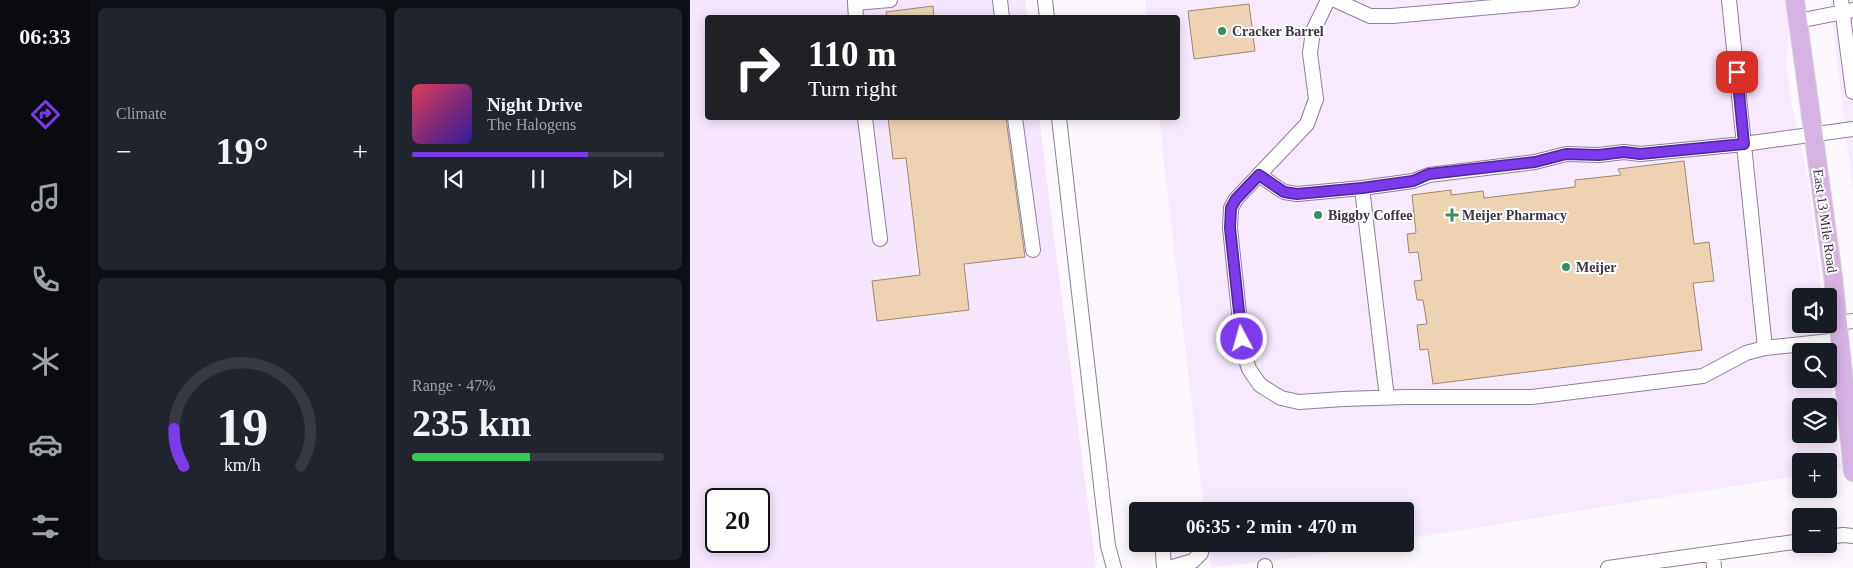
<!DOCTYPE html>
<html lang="en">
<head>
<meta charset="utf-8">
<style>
	:root { --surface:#171b24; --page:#20242c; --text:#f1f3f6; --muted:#9ea1a6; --line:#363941; --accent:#7c3aed }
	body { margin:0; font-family:"Times New Roman",serif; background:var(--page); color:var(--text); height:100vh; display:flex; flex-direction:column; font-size:19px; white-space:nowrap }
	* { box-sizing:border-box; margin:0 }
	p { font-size:16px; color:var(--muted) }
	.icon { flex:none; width:28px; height:28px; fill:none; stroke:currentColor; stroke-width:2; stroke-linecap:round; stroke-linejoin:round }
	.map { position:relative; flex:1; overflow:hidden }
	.details { display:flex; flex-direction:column; gap:8px; padding:8px; background:#0d0f14; width:600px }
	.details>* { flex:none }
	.guide { position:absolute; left:15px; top:15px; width:475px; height:105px; border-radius:5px; box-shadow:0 2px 12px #0003; background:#202124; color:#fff; overflow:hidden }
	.controls { position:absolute; left:1102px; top:288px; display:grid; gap:10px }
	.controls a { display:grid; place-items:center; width:45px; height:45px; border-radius:5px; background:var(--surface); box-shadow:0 2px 12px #0003; font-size:25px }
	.speed { position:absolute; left:15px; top:488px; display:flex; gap:10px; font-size:25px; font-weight:700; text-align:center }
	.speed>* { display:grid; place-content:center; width:65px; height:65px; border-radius:50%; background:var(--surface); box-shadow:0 2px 12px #0003; line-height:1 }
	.speed .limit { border:2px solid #111; border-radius:8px; background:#fff; color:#111 }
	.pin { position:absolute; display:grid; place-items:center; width:42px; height:42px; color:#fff; margin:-21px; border-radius:10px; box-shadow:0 2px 8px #0006 }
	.me { position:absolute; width:55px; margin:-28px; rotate:354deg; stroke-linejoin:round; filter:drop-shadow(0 0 4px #0008) }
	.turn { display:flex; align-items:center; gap:18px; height:105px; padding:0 20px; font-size:22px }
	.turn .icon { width:65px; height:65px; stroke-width:2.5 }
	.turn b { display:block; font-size:35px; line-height:42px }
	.big { font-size:38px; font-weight:800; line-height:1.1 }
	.details .tile { flex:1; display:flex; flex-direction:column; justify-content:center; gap:8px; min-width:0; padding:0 18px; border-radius:8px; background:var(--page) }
	.details .dial { align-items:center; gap:0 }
	.dial svg { height:130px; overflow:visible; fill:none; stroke:var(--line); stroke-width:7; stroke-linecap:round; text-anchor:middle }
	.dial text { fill:var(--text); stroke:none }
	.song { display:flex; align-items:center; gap:15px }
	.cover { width:60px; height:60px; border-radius:8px; background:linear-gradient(135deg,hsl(350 70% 55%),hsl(250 70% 35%)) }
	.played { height:5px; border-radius:2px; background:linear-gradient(90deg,var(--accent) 70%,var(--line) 70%) }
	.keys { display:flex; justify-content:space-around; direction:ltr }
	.heat { display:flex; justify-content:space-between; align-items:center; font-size:28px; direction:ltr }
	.charge { height:8px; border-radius:4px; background:linear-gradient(90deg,#34c759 47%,var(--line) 0) }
	.details .tiles { flex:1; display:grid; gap:8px; grid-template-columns:repeat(2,1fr) }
	.trip { position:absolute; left:439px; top:502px; width:285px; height:50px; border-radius:5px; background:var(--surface); box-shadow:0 2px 12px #0003; font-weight:800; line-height:50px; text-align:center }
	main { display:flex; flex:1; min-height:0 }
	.dock { display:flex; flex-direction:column; width:90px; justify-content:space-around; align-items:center; background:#090b0e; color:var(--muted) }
	.dock .icon { width:35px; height:35px }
	.dock .current { color:var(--accent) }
	.dock b { font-size:22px; color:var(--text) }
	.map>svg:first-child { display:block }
</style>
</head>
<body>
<main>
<nav class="dock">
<b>06:33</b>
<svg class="icon current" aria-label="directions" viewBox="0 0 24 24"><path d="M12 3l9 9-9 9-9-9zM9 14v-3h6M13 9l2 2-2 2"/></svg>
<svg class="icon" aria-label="music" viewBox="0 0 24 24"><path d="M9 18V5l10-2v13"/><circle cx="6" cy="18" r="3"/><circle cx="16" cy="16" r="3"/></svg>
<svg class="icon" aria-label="phone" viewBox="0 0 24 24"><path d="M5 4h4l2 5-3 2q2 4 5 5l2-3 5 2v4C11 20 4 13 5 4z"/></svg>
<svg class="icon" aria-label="climate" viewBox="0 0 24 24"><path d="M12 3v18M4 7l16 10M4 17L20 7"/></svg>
<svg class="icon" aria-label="car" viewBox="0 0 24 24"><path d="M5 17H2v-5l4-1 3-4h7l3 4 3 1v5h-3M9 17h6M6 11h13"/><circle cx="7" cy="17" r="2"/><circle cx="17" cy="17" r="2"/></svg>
<svg class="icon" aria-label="filters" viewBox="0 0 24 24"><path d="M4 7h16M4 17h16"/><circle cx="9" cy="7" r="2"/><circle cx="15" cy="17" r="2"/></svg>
</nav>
<section class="details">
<div class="tiles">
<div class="tile"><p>Climate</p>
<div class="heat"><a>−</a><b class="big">19°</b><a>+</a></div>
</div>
<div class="tile">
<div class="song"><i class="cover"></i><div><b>Night Drive</b><p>The Halogens</p></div></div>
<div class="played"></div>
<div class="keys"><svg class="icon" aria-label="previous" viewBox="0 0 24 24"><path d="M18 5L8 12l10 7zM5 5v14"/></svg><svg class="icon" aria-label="pause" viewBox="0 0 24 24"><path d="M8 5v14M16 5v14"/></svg><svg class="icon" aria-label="next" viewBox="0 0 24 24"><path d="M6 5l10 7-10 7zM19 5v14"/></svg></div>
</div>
<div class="tile dial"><svg viewBox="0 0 100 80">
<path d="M14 69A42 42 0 1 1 86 69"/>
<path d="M14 69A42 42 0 0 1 8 46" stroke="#7c3aed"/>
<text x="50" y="56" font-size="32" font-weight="700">19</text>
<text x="50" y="72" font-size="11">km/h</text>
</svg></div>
<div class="tile"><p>Range · 47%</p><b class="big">235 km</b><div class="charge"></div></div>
</div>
</section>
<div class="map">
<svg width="1163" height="568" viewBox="0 0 1163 568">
	<rect width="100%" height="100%" fill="#fcf8fe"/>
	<path fill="#f7eafe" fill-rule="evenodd" d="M455,0H1096L1099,29L1096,62L1102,108L1118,178L1132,296H1111V324H1135L1138,351H1111V379H1139V358L1151,469L1139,471V461H1111V475L715,539V511H514L469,118H488V18L457,17ZM1111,406H1139V434H1111Z
		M1140,0H1163V193Z
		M518,544H688L583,561L521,567Z"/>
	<path fill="#f5e6fe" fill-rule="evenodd" d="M0,0H335L337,17L18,18V118H349L406,568H0ZM26,499H69V541H26Z"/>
	<path fill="#edd3b2" stroke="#9f896d" d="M559,4L565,51L504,59L498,11Z
		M243,6L244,18H197L196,12Z
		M198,118H316L335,257L274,264L279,310L187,321L182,281L230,275L216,158L203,159Z
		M994,161L1004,244L1019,242L1024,281L1003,283L1012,350L743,384L738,349L730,350L727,325L737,324L733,300H727L724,281L732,280L728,252L719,253L717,234L726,233L722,195L761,190V195L793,191L794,198L885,187V180L931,175L928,169Z"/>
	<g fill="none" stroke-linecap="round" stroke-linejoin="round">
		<defs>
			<path id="minor" d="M165,0V3L200,0
				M310,0L312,18
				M355,0L357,18
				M638,0L623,31L620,53L626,99L617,124L546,199L541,208L540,228L553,350L559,369L570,385L591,398L609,402L653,399L716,397H842L1013,376L1056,353L1075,348L1150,340
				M645,0L680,16H702L882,0
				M1039,0L1075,348
				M1151,0L1163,92
				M165,3L166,18
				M1108,21L1163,10
				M175,118L190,239
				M325,118L343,250
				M369,118L418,546L424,568
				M569,175L594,192L607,194L672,188L723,181L739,175L845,162L876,154L909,155L934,152L950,154L1054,144L1163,129
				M672,188L697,398
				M1148,323L1163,321
				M1139,537L1153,535L1163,536
				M1023,555L1024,568
				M474,568L473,553L475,544
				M479,568L503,561L511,553V544
				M575,568V566
				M918,568L1111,541"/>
			<path id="major" d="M1105,0L1143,276L1163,472"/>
		</defs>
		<use href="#minor" stroke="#907e9b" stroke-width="16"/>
		<use href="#major" stroke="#d8d6d9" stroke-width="20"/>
		<use href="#minor" stroke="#fff" stroke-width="14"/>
		<use href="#major" stroke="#d5b3e3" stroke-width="18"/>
	</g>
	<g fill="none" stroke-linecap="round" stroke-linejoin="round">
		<defs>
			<path id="route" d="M552,339L540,228L541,208L546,199L569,175L594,192L607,194L672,188L723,181L739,174L845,162L876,154L909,155L934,152L950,154L1054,144L1047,72"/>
		</defs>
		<use href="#route" stroke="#51269a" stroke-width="12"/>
		<use href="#route" stroke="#7c3aed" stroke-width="9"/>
	</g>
	<g fill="#348f65" stroke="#fff" stroke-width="2">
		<circle cx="532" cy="31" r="5"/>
		<circle cx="628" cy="215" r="5"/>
		<path d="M759.5 207.5h5v5h5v5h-5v5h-5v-5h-5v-5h5z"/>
		<circle cx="876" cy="267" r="5"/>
	</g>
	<g text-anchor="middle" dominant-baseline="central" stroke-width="4" stroke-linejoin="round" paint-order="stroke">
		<g font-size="14" font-weight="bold" fill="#3c3441" stroke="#fff" text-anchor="start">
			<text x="542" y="31">Cracker Barrel</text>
			<text x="638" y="215">Biggby Coffee</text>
			<text x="772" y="215">Meijer Pharmacy</text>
			<text x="886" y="267">Meijer</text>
		</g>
		<g font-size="14" fill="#3c3441" stroke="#fff">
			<text transform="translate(1135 221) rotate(82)">East 13 Mile Road</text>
		</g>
	</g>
</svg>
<div class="controls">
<a><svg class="icon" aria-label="sound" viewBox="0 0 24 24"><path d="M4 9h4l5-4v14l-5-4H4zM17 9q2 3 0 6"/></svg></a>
<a><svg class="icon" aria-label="search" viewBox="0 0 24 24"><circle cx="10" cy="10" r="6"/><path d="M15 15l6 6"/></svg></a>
<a><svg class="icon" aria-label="layers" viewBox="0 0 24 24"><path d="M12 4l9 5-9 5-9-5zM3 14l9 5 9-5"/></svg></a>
<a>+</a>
<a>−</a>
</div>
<div class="speed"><div class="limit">20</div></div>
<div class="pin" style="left:1047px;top:72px;background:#d93025"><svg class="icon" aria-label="arrive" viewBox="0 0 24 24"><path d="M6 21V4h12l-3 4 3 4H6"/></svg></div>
<svg class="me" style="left:552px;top:339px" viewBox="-20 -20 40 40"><circle r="17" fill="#7c3aed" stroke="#fff" stroke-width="3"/><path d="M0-11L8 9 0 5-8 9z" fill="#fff"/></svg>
<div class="trip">06:35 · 2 min · 470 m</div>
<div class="guide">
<div class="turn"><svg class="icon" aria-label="right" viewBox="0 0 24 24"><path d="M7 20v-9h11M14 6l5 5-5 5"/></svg><div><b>110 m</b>Turn right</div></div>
</div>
</div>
</main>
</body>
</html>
